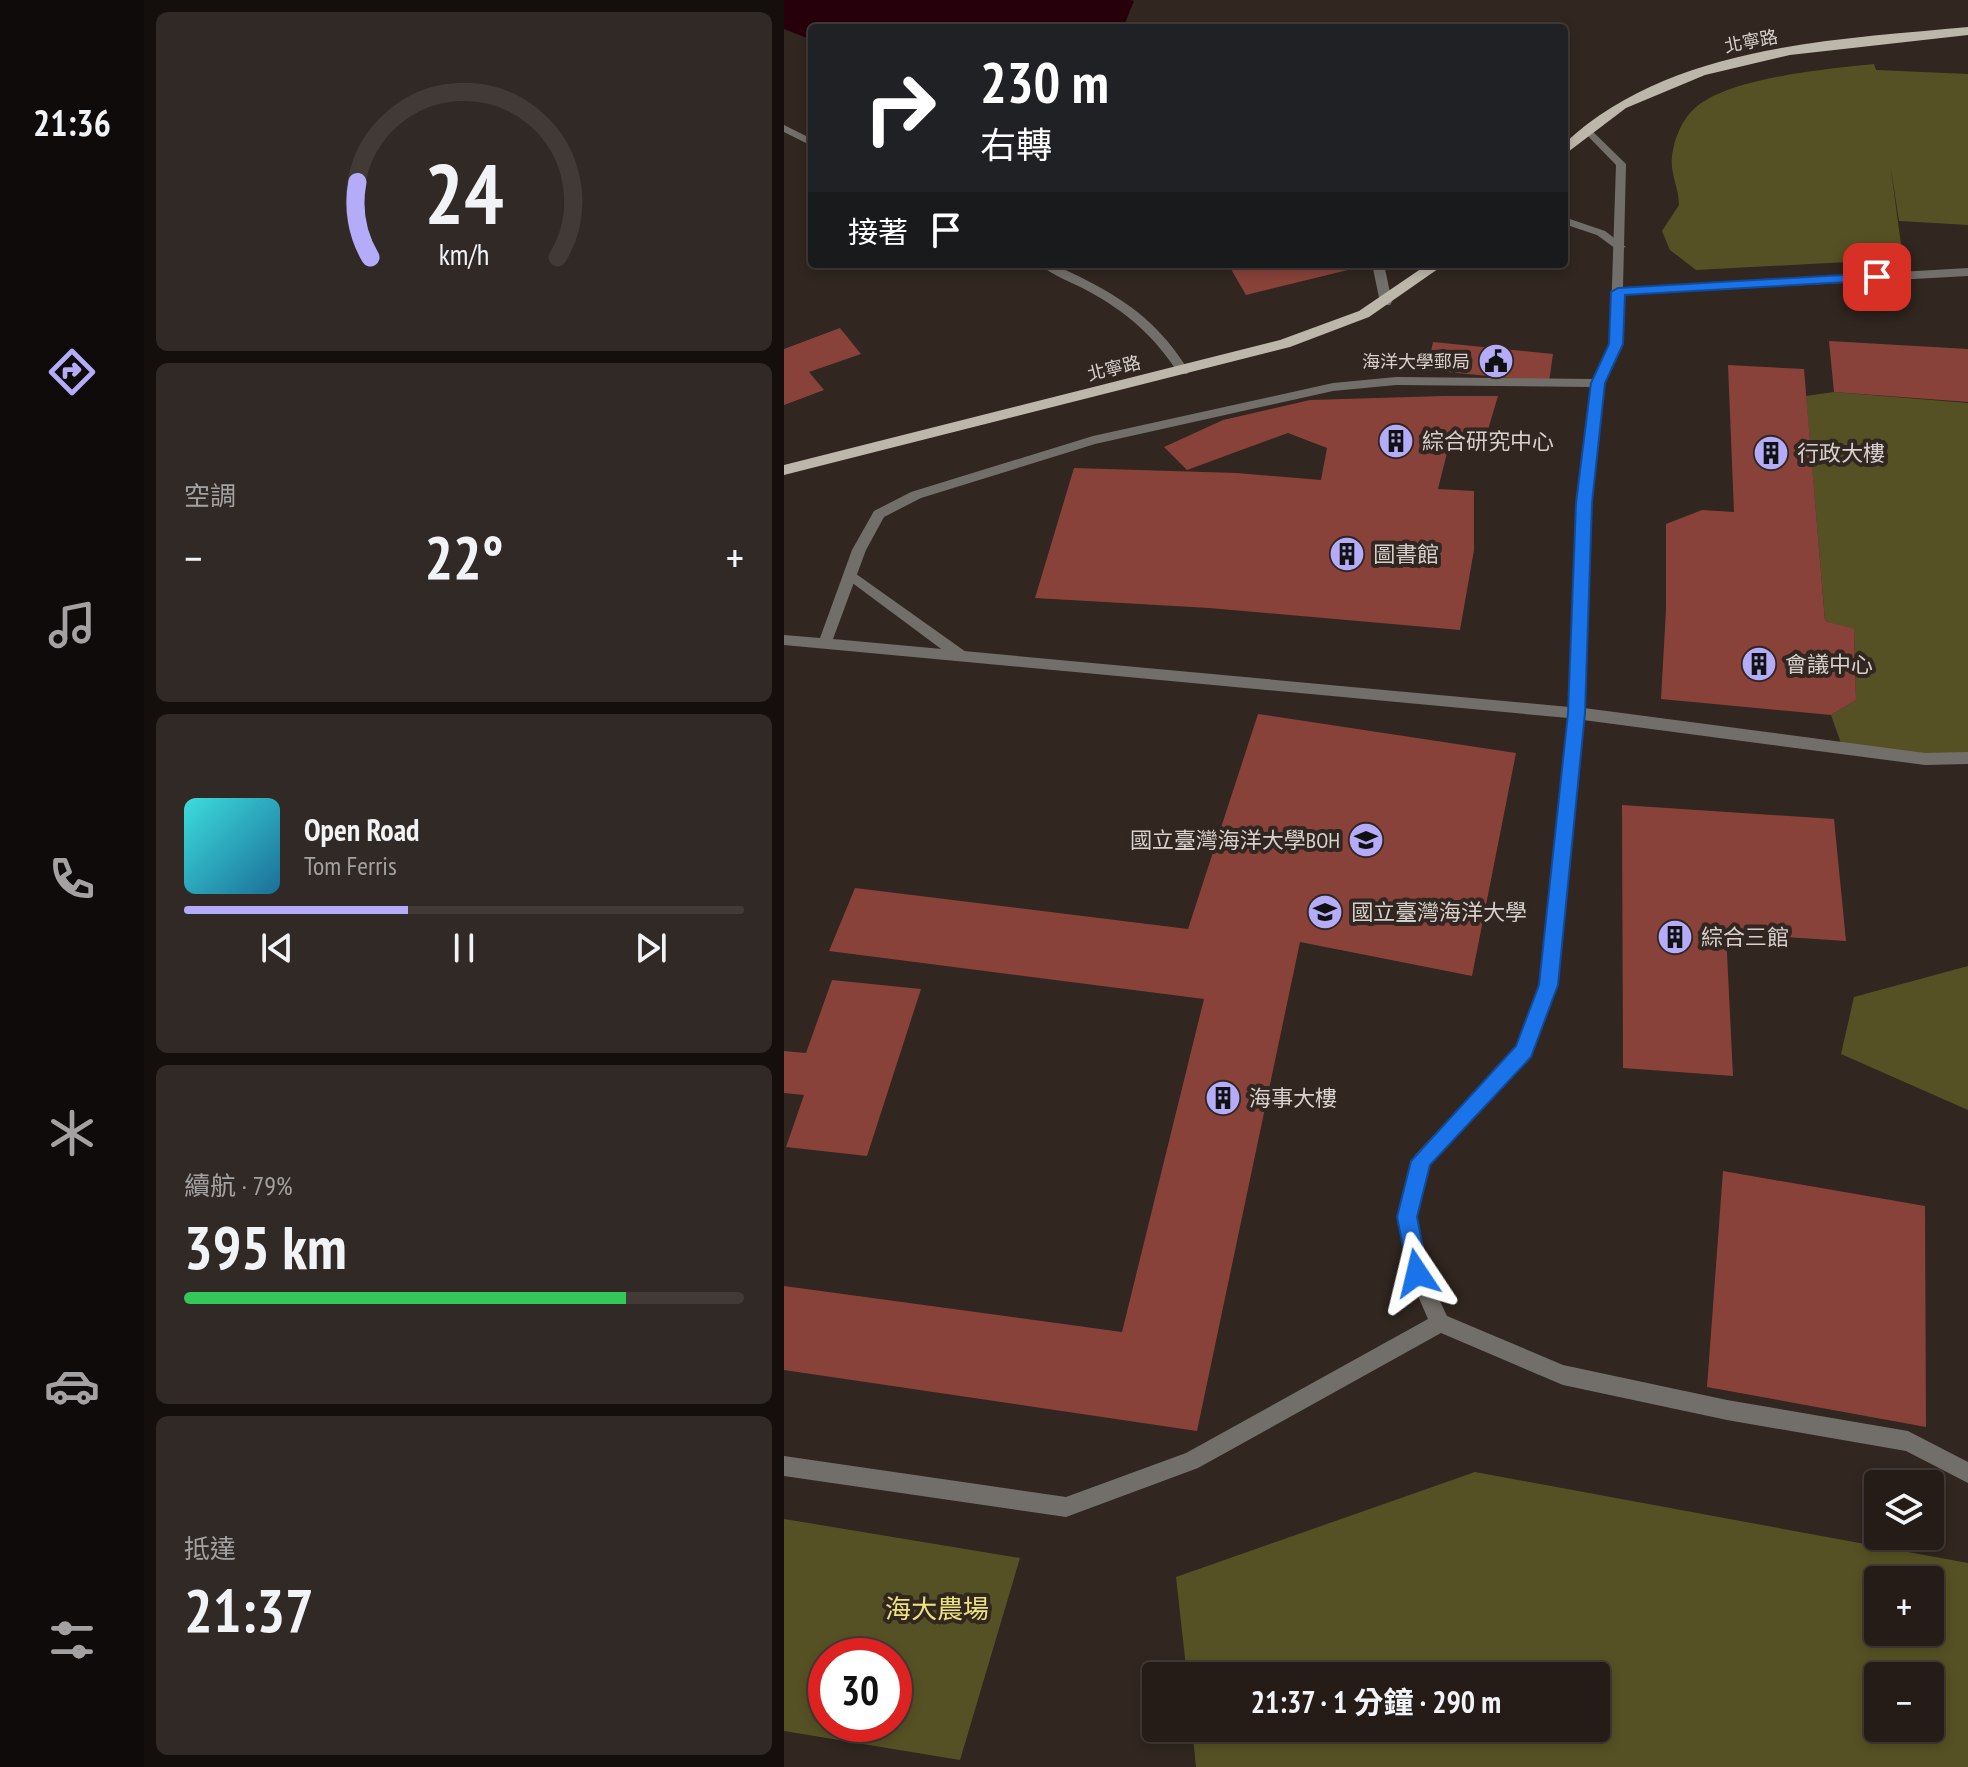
<!DOCTYPE html>
<html lang="zh-TW">
<head>
<meta charset="utf-8">
<style>
	:root { --surface:#251c18; --page:#312925; --text:#f1f3f6; --muted:#a3a1a2; --line:#423a37; --accent:#b5acf9 }
	body { margin:0; font-family:"PT Sans Narrow","Noto Sans TC",sans-serif; background:var(--page); color:var(--text); height:100vh; display:flex; flex-direction:column; font-size:30px; white-space:nowrap }
	* { box-sizing:border-box; margin:0 }
	p { font-size:26px; color:var(--muted) }
	.icon { flex:none; width:44px; height:44px; fill:none; stroke:currentColor; stroke-width:2; stroke-linecap:round; stroke-linejoin:round }
	.map { position:relative; flex:1; overflow:hidden }
	.details { display:flex; flex-direction:column; gap:12px; padding:12px; background:#140f0d; width:640px }
	.details>* { flex:none }
	.banner { position:absolute; left:24px; top:24px; width:760px; height:244px; border-radius:8px; box-shadow:0 4px 12px #0003,0 0 0 2px var(--line); background:#202124; color:#fff; overflow:hidden }
	.tools { position:absolute; left:1080px; top:1470px; display:grid; gap:16px }
	.tools a { display:grid; place-items:center; width:80px; height:80px; border-radius:8px; background:var(--surface); box-shadow:0 4px 12px #0003,0 0 0 2px var(--line); font-size:40px }
	.speed { position:absolute; left:24px; top:1638px; display:flex; gap:16px; font-size:40px; font-weight:700; text-align:center }
	.speed>* { display:grid; place-content:center; width:104px; height:104px; border-radius:50%; background:var(--surface); box-shadow:0 4px 12px #0003,0 0 0 2px var(--line); line-height:1 }
	.speed .limit { border:12px solid #d22; background:#fff; color:#111 }
	.pin { position:absolute; display:grid; place-items:center; width:68px; height:68px; color:#fff; margin:-34px; border-radius:16px; box-shadow:0 4px 12px #0006 }
	.me { position:absolute; width:88px; margin:-44px; rotate:350deg; stroke-linejoin:round; filter:drop-shadow(0 0 6px #0008) }
	.turn { display:flex; align-items:center; gap:28px; height:168px; padding:0 40px; font-size:36px }
	.turn .icon { width:104px; height:104px; stroke-width:2.5 }
	.turn b { display:block; font-size:56px; line-height:68px }
	.then { display:flex; align-items:center; height:76px; padding:0 40px; background:#0003; gap:16px; font-size:30px }
	.big { font-size:60px; font-weight:700; line-height:1.1 }
	.details .tile { flex:1; display:flex; flex-direction:column; justify-content:center; gap:12px; min-width:0; padding:0 28px; border-radius:12px; background:var(--page) }
	.details .dial { align-items:center; gap:0 }
	.dial svg { height:208px; overflow:visible; fill:none; stroke:var(--line); stroke-width:7; stroke-linecap:round; text-anchor:middle }
	.dial text { fill:var(--text); stroke:none }
	.song { display:flex; align-items:center; gap:24px }
	.cover { width:96px; height:96px; border-radius:12px; background:linear-gradient(135deg,hsl(180 70% 55%),hsl(200 70% 35%)) }
	.played { height:8px; border-radius:4px; background:linear-gradient(90deg,var(--accent) 40%,var(--line) 40%) }
	.keys { display:flex; justify-content:space-around; direction:ltr }
	.heat { display:flex; justify-content:space-between; align-items:center; font-size:44px; direction:ltr }
	.charge { height:12px; border-radius:6px; background:linear-gradient(90deg,#34c759 79%,var(--line) 0) }
	.trip { position:absolute; left:358px; top:1662px; width:468px; height:80px; border-radius:8px; background:var(--surface); box-shadow:0 4px 12px #0003,0 0 0 2px var(--line); font-weight:700; line-height:80px; text-align:center }
	main { display:flex; flex:1; min-height:0 }
	.menu { display:flex; flex-direction:column; width:144px; justify-content:space-around; align-items:center; background:#0f0b0a; color:var(--muted) }
	.menu .icon { width:56px; height:56px }
	.menu .active { color:var(--accent) }
	.menu b { font-size:36px; color:var(--text) }
	.map>svg:first-child { display:block }
</style>
</head>
<body>
<main>
<nav class="menu">
<b>21:36</b>
<svg class="icon active" aria-label="directions" viewBox="0 0 24 24"><path d="M12 3l9 9-9 9-9-9zM9 14v-3h6M13 9l2 2-2 2"/></svg>
<svg class="icon" aria-label="music" viewBox="0 0 24 24"><path d="M9 18V5l10-2v13"/><circle cx="6" cy="18" r="3"/><circle cx="16" cy="16" r="3"/></svg>
<svg class="icon" aria-label="phone" viewBox="0 0 24 24"><path d="M5 4h4l2 5-3 2q2 4 5 5l2-3 5 2v4C11 20 4 13 5 4z"/></svg>
<svg class="icon" aria-label="climate" viewBox="0 0 24 24"><path d="M12 3v18M4 7l16 10M4 17L20 7"/></svg>
<svg class="icon" aria-label="car" viewBox="0 0 24 24"><path d="M5 17H2v-5l4-1 3-4h7l3 4 3 1v5h-3M9 17h6M6 11h13"/><circle cx="7" cy="17" r="2"/><circle cx="17" cy="17" r="2"/></svg>
<svg class="icon" aria-label="filters" viewBox="0 0 24 24"><path d="M4 7h16M4 17h16"/><circle cx="9" cy="7" r="2"/><circle cx="15" cy="17" r="2"/></svg>
</nav>
<section class="details">
<div class="tile dial"><svg viewBox="0 0 100 80">
<path d="M14 69A42 42 0 1 1 86 69"/>
<path d="M14 69A42 42 0 0 1 9 40" stroke="#b5acf9"/>
<text x="50" y="56" font-size="32" font-weight="700">24</text>
<text x="50" y="72" font-size="11">km/h</text>
</svg></div>
<div class="tile"><p>空調</p>
<div class="heat"><a>−</a><b class="big">22°</b><a>+</a></div>
</div>
<div class="tile">
<div class="song"><i class="cover"></i><div><b>Open Road</b><p>Tom Ferris</p></div></div>
<div class="played"></div>
<div class="keys"><svg class="icon" aria-label="previous" viewBox="0 0 24 24"><path d="M18 5L8 12l10 7zM5 5v14"/></svg><svg class="icon" aria-label="pause" viewBox="0 0 24 24"><path d="M8 5v14M16 5v14"/></svg><svg class="icon" aria-label="next" viewBox="0 0 24 24"><path d="M6 5l10 7-10 7zM19 5v14"/></svg></div>
</div>
<div class="tile"><p>續航 · 79%</p><b class="big">395 km</b><div class="charge"></div></div>
<div class="tile"><p>抵達</p><b class="big">21:37</b></div>
</section>
<div class="map">
<svg width="1184" height="1767" viewBox="0 0 1184 1767">
	<rect width="100%" height="100%" fill="#312620"/>
	<path fill="#565124" fill-rule="evenodd" d="M1090,64L1092,70L1184,74V225L1115,221L1106,163L1119,259L912,270L886,250L878,231L895,205C895,188 886,174 888,156C890,139 898,119 912,107C948,77 1043,69 1090,64Z
		M1050,392L1184,403V757H1151L1058,746L1047,715L1072,700L1070,630L1041,621L1022,396Z
		M1184,966V1110L1057,1054L1070,997Z
		M691,1472L1184,1563V1767H412L408,1728H812V1676H403L392,1577ZM1146,1580V1632H1094V1580ZM1146,1676V1728H1094V1676Z
		M0,1519L236,1558L176,1760L0,1731ZM110,1656V1724H42V1656Z"/>
	<path fill="#26000b" d="M0,0H346L350,1L339,28H28V40L0,29Z"/>
	<path fill="#88423a" d="M444,264H569L572,268L462,295Z
		M56,328L77,354L25,372L40,390L0,405V349Z
		M1045,341L1184,349V402L1050,392Z
		M649,342L769,354L765,382L643,370Z
		M944,365L1020,369L1041,621L1070,629L1072,700L1047,715L877,699L882,610V524L918,510L950,512Z
		M659,396H714L697,453L664,449L654,489L690,491V550L676,630L425,608L251,598L290,468L453,473L537,480L543,448L504,433L403,470L380,447L439,420L526,400Z
		M474,714L732,753L688,976L516,942L413,1431L0,1370V1286L338,1332L420,999L45,951L71,888L404,929Z
		M838,805L1050,819L1062,941L942,933L949,1076L839,1068Z
		M48,980L137,989L83,1156L2,1147L20,1095L0,1093V1051L22,1053Z
		M939,1171L1141,1206L1142,1427L923,1387Z"/>
	<g fill="none" stroke-linecap="round" stroke-linejoin="round">
		<path fill="#726f6a" fill-rule="evenodd" d="M780,217L821,231L842,247L832,249L813,235L780,224Z
			M588,264H600L608,302L606,305H598L596,302Z
			M68,571L182,652L184,656L182,660H172L63,579L61,576L63,573Z"/>
		<path fill="#726f6a" fill-rule="evenodd" d="M0,125L28,139V146L0,132Z
			M803,126L842,164L839,288L1184,268V276L839,295L838,344L820,383L807,503L800,708L1141,753L1184,752V764L1141,765L799,720L773,985L746,1056L645,1165L632,1217L642,1272L663,1316L779,1365L943,1400L1124,1431L1184,1462V1483L1122,1451L943,1420L779,1385L657,1333L414,1468L282,1517L0,1476V1456L282,1497L402,1453L644,1319L624,1273L614,1217L631,1155L733,1047L757,985L784,718L0,645V635L36,638L68,550L90,511L127,492L309,436L549,383L612,377L810,379L826,344L832,165L799,131V127ZM612,385L807,387L793,503L785,707L49,639L82,550L100,517L137,498L311,444L549,391Z
			M255,264C273,264 286,272 302,280C349,304 377,327 405,371L403,374H395C371,337 343,312 304,291C288,282 269,276 255,264Z"/>
		<path fill="#bdb6ab" fill-rule="evenodd" d="M1184,27V35L1006,55L921,75L842,108L780,155V144C885,45 1048,40 1184,27Z
			M644,264H661L585,317L506,347L0,475V465L496,340L575,311Z"/>
	</g>
	<path fill="#1a73e8" stroke="#114b97" stroke-width="2" d="M1093,273L1100,277L1098,280L841,295L839,344L821,383L808,503L801,713L774,985L747,1057L646,1165L633,1217L644,1273L641,1281L633,1284L626,1281L613,1217L627,1161L732,1046L755,985L784,713L792,503L807,383L825,344L827,292L834,288Z"/>
	<defs>
		<symbol id="civic-disc" viewBox="-11 -11 22 22"><circle r="9.5" fill="#b5acf9" stroke="#312620"/><path d="M-.6-6.5H3V-4.5H.6V-3L4-1V1h2V6H-6V1h2V-1L-.6-3ZM-1.2 2.5V6h2.4V2.5Z" fill="#111"/></symbol>
		<symbol id="building-disc" viewBox="-11 -11 22 22"><circle r="9.5" fill="#b5acf9" stroke="#312620"/><path d="M-4-6H4V6H1V3H-1V6H-4ZM-2.5-4.3h1.7v1.8h-1.7ZM.8-4.3h1.7v1.8H.8ZM-2.5-1h1.7V.8h-1.7ZM.8-1h1.7V.8H.8Z" fill="#111"/></symbol>
		<symbol id="university-disc" viewBox="-11 -11 22 22"><circle r="9.5" fill="#b5acf9" stroke="#312620"/><path d="M0-5L7-2L0 1L-7-2ZM-4 1L0 2.5L4 1V4Q0 6-4 4Z" fill="#111"/></symbol>
	</defs>
	<g fill-rule="evenodd">
		<use href="#civic-disc" x="692" y="341" width="40" height="40"/>
		<use href="#building-disc" x="592" y="421" width="40" height="40"/>
		<use href="#building-disc" x="967" y="433" width="40" height="40"/>
		<use href="#building-disc" x="543" y="534" width="40" height="40"/>
		<use href="#building-disc" x="955" y="644" width="40" height="40"/>
		<use href="#university-disc" x="562" y="820" width="40" height="40"/>
		<use href="#university-disc" x="521" y="892" width="40" height="40"/>
		<use href="#building-disc" x="871" y="917" width="40" height="40"/>
		<use href="#building-disc" x="419" y="1078" width="40" height="40"/>
	</g>
	<g text-anchor="middle" dominant-baseline="central" stroke-width="8" stroke-linejoin="round" paint-order="stroke">
		<g font-size="18" fill="#d7d0cc" stroke="#312620">
			<text transform="translate(967 41) rotate(-11)">北寧路</text>
			<text transform="translate(330 368) rotate(-14)">北寧路</text>
		</g>
		<g font-size="18" fill="#d7d0cc" stroke="#312620" text-anchor="end">
			<text x="686" y="361">海洋大學郵局</text>
		</g>
		<g font-size="22" fill="#d7d0cc" stroke="#312620" text-anchor="start">
			<text x="638" y="441">綜合研究中心</text>
			<text x="1013" y="453">行政大樓</text>
			<text x="589" y="554">圖書館</text>
			<text x="1001" y="664">會議中心</text>
			<text x="556" y="840" text-anchor="end">國立臺灣海洋大學BOH</text>
			<text x="567" y="912">國立臺灣海洋大學</text>
			<text x="917" y="937">綜合三館</text>
			<text x="465" y="1098">海事大樓</text>
		</g>
		<g font-size="26" fill="#ede37b" stroke="#312620">
			<text x="153" y="1608">海大農場</text>
		</g>
	</g>
</svg>
<div class="tools">
<a><svg class="icon" aria-label="layers" viewBox="0 0 24 24"><path d="M12 4l9 5-9 5-9-5zM3 14l9 5 9-5"/></svg></a>
<a>+</a>
<a>−</a>
</div>
<div class="speed"><div class="limit">30</div></div>
<div class="pin" style="left:1093px;top:277px;background:#d93025"><svg class="icon" aria-label="arrive" viewBox="0 0 24 24"><path d="M6 21V4h12l-3 4 3 4H6"/></svg></div>
<svg class="me" style="left:633px;top:1273px" viewBox="-20 -20 40 40"><path d="M0-17L14 15 0 8-14 15z" fill="#1a73e8" stroke="#fff" stroke-width="4"/></svg>
<div class="trip">21:37 · 1 分鐘 · 290 m</div>
<div class="banner">
<div class="turn"><svg class="icon" aria-label="right" viewBox="0 0 24 24"><path d="M7 20v-9h11M14 6l5 5-5 5"/></svg><div><b>230 m</b>右轉</div></div>
<div class="then">接著<svg class="icon" aria-label="arrive" viewBox="0 0 24 24"><path d="M6 21V4h12l-3 4 3 4H6"/></svg></div>
</div>
</div>
</main>
</body>
</html>
